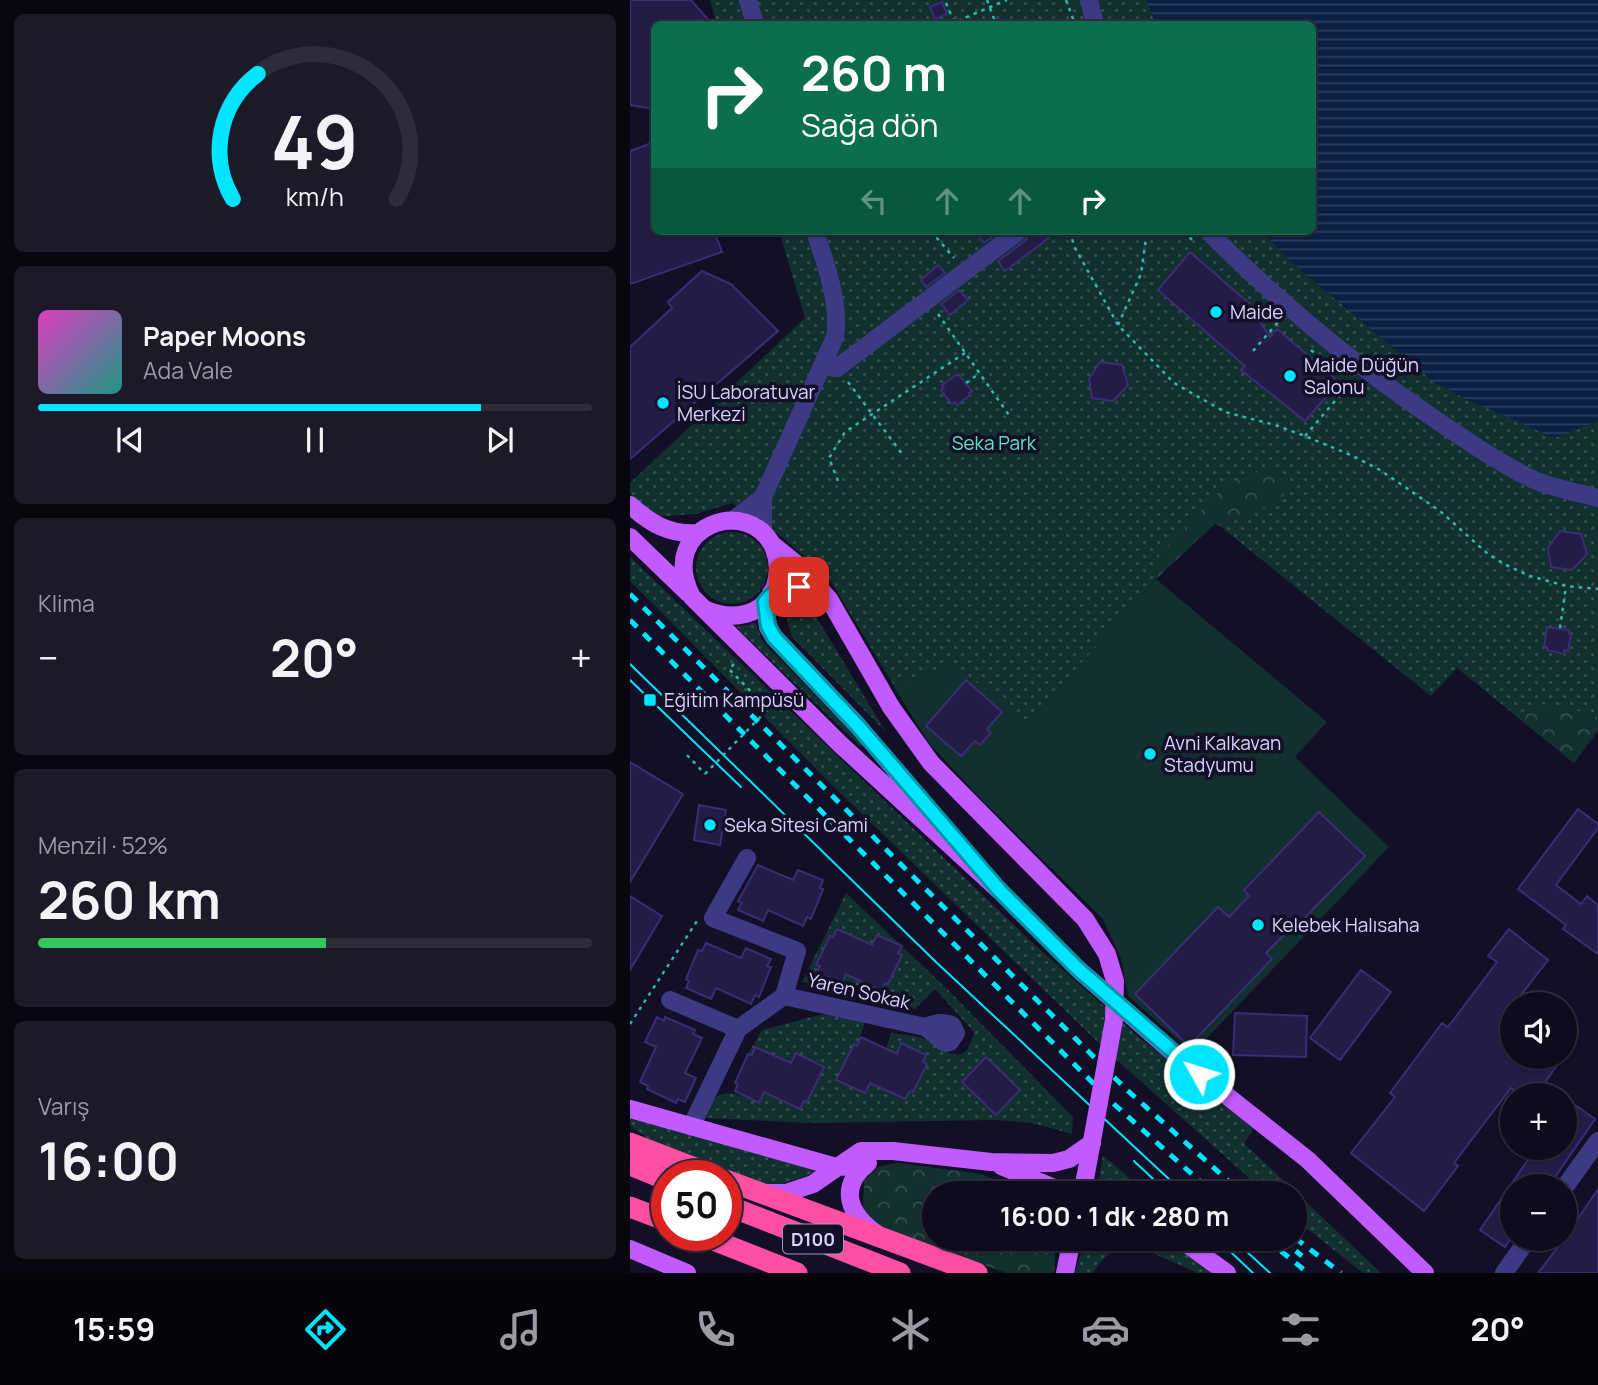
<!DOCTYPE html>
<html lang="tr">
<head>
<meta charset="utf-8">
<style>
	:root { --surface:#0e0b1c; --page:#1c1929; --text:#f1f3f6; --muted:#9b9ba3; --line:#2e2b3b; --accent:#00e5ff }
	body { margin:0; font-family:Manrope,sans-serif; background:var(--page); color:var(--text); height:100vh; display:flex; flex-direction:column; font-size:26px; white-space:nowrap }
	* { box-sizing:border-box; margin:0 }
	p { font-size:23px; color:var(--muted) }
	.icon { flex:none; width:38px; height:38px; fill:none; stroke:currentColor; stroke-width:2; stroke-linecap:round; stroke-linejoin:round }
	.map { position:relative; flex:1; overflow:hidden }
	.drawer { display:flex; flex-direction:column; gap:14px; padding:14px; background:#08060f; width:630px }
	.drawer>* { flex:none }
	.banner { position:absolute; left:21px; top:21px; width:665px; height:214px; border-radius:10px; box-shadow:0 2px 5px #0004,0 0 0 2px var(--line); background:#0b6e4f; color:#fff; overflow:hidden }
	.buttons { position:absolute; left:870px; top:992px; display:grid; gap:14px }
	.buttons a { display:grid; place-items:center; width:77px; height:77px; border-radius:50%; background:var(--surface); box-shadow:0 2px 5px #0004,0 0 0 2px var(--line); font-size:35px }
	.speed { position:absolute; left:21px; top:1160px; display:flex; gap:14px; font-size:35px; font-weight:700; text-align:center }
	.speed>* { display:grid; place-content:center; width:91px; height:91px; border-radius:50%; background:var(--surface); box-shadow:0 2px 5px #0004,0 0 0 2px var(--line); line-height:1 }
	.speed .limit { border:10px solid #d22; background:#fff; color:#111 }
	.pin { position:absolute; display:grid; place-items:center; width:60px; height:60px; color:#fff; margin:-30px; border-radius:14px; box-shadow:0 4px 10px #0006 }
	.me { position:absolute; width:77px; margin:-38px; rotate:309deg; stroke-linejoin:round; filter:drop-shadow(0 0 5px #0008) }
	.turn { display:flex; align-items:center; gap:24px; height:147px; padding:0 35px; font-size:32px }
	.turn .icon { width:91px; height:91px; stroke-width:2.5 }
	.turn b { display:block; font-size:49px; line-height:60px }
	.lanes { display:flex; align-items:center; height:66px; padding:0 35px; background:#0003; justify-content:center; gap:35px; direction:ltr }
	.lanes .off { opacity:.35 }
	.big { font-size:52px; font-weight:700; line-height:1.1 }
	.drawer .card { flex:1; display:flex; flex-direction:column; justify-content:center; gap:10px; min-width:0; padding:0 24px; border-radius:10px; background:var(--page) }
	.drawer .dial { align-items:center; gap:0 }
	.dial svg { height:182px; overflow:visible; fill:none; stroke:var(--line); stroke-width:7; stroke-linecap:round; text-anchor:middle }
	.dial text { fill:var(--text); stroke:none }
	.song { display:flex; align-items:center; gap:21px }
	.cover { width:84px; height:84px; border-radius:10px; background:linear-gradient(135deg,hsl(310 70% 55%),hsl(170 70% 35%)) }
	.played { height:7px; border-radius:4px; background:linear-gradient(90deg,var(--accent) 80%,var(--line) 80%) }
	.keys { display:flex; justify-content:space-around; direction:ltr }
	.heat { display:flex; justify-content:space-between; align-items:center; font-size:38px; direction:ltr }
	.charge { height:10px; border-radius:5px; background:linear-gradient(90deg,#34c759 52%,var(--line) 0) }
	.trip { position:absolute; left:292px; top:1181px; width:385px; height:70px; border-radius:35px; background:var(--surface); box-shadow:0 2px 5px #0004,0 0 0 2px var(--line); font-weight:700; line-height:70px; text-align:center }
	.tab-bar { display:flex; height:112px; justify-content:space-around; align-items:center; background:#06040b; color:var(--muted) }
	.tab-bar .icon { width:49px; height:49px }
	.tab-bar .selected { color:var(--accent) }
	.tab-bar b { font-size:32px; color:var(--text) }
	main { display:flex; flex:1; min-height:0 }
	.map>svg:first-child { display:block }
</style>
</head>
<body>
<main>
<section class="drawer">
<div class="card dial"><svg viewBox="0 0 100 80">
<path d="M14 69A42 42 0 1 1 86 69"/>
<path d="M14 69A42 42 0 0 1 25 14" stroke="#00e5ff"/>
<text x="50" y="56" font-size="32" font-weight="700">49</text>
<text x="50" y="72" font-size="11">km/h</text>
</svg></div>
<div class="card">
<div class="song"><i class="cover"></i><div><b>Paper Moons</b><p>Ada Vale</p></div></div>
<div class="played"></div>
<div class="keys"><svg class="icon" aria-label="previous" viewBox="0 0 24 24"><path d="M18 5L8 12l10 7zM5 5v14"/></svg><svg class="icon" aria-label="pause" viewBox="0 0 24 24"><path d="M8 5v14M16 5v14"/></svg><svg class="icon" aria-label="next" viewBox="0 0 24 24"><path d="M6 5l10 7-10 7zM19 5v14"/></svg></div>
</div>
<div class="card"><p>Klima</p>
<div class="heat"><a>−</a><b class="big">20°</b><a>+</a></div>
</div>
<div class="card"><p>Menzil · 52%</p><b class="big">260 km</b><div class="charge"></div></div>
<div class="card"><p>Varış</p><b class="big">16:00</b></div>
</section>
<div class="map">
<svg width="968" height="1273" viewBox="0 0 968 1273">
	<defs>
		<pattern id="green-dots" width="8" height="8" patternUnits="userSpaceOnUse" patternTransform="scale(1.75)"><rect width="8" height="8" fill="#12302f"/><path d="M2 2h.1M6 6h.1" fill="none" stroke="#344d4e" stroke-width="1.8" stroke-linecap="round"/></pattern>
		<pattern id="forest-crowns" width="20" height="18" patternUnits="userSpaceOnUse" patternTransform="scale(1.75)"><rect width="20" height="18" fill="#12302f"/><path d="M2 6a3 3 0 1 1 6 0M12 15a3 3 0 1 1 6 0" fill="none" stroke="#344d4e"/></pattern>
		<pattern id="water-rules" width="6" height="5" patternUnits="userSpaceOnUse" patternTransform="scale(1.75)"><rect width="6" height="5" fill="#0a1f44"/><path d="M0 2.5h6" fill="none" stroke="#2d3f60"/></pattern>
	</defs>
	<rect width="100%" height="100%" fill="#130f26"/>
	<path fill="url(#green-dots)" d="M80,0H517L525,24H87Z
		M149,231H632L660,261L803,381L836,399L925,437L968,421V730L944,763L827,668L801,696L586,523L526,579L396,726L289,727L198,577L152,537L102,503L66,514L26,517L0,494V483L175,318Z
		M66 568a36 36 0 1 1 72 0a36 36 0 1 1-72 0Z
		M0,557L406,946L509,1037L624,1129L614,1143L751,1273H733L665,1219V1194L636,1193L479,1053L201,784L0,581Z
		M169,607L177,608L185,615L256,732L162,637L157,620L162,612Z
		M126,623L132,641L234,745L231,747L106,627Z
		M216,893L316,988L443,1117L442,1134L402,1123L365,1120L181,1123L76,1118C83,1083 106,1092 129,1103L136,1089L145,1098L170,1109L183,1080L187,1082L191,1074L187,1071L190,1064L166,1053L159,1067L150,1058L126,1047L121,1055L118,1054L132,1030L189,1015L211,1014L235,1022L227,1046L224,1044L211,1082L235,1093L241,1080L251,1088L275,1099L280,1091L283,1092L297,1064L293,1062L296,1054L272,1043L265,1057L255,1052L261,1033C272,1035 285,1035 294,1039C317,1050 335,1071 344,1032L305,989L285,1009L172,982Z
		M0,1114L189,1172L142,1187L39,1153L0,1126Z
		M473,1155L516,1193L467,1192Z
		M460,1239H535L587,1273H568L509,1247C487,1243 475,1255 463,1273H445L451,1253Z"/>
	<path fill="url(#forest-crowns)" d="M641,470L657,484L654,495L639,505L591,527L585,523L526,579L524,567L530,554L591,489L617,474Z
		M904,703C915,704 923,706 934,709C950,714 950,707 968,718V730L944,763L887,717Z
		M267,1163L345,1173C362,1177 375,1183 389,1193L304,1194V1239H420L425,1253L424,1273H377L261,1234L247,1226L233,1209L234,1181L247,1167Z"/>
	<path fill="#12302f" d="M526,579L697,722L665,757L759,847L563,1053L498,996L491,959L473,919L348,796L299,743L264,687L323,662L396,725Z"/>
	<path fill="url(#water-rules)" d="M517,0H968V421L925,438L836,399L803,381L660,261L632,231H682V24H525Z"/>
	<path fill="#241b47" stroke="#3b2d73" stroke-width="2" d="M0,0H61L82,24H24V109L0,105Z
		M312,2L317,14L305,19L300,7Z
		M24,142V231H84L92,252L0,284V151Z
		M344,231H370L354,243Z
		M400,231H428L375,271L368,261L396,240Z
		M560,252L622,306L618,312L629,321L640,337L647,329L709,382L675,421L611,370L615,366L528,290Z
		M308,265L315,273L296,287L291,280Z
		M72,271L101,284L148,331L0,459V347L42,308L38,302Z
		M329,290L338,300L320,315L311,304Z
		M470,362L492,365L498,385L483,401L462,398L459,379Z
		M328,374L342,391L339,393L340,395L327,405L325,402L322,404L311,390L314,388L312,385Z
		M930,531L951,534L957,554L942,570L921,567L918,548Z
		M917,627L939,630V634H941L938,651L934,650V654L917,650V647H914Z
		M336,680L372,712L357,729L361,733L350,745L345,741L331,756L296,726Z
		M0,762L53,794L0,882Z
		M69,805L96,810L90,845L64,840Z
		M948,809L968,824V828L926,885L951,904L957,896L968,905V954L933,929L936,925L888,889Z
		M689,812L735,856L659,934L657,932L636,953L642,959L559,1046L505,994L588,907L599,917L619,896L614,890Z
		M128,865L163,880L168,870L193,880L190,888L193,889L181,919L177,917L173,926L138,910L133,921L108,910L112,903L108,901Z
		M0,896L32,916L0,970Z
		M207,929L242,945L247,935L272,946L268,953L272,955L258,984L255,983L251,991L216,974L211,985L187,973L190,966L186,965L200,936L203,937Z
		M879,929L918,960L884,1004H882V1057H933L905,1096H890L881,1088L824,1163L828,1166L794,1211L721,1153L765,1097L760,1093L812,1023L818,1027L867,962L858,956Z
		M76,943L111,958L116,948L141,959L137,966L141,967L129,997L125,995L121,1004L86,988L81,999L56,988L59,981L56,979L68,950L72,951Z
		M731,970L761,992L710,1060L680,1038Z
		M605,1013L677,1016L676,1057L603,1055Z
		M27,1017L34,1021L35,1017L65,1030L63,1034L72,1038L55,1073L66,1078L55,1102L48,1099L46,1103L17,1089L18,1086L10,1082L26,1047L15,1042Z
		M231,1037L267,1054L271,1043L296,1055L293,1062L297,1064L283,1092L280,1091L275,1099L240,1083L235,1093L206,1080L224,1044L227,1046Z
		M125,1047L161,1063L166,1053L194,1067L177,1102L174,1101L170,1109L134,1092L129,1103L105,1091L108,1084L105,1083L118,1054L122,1055Z
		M356,1057L390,1090L366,1115L332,1082Z
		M942,1103L965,1119L919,1186H882V1236L875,1247L850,1230L906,1148H934V1113Z
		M968,1189V1273H908L934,1239Z"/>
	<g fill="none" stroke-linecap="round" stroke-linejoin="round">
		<path stroke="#2fb8b0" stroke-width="2.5" stroke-dasharray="3.5 5" stroke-linecap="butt" d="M357,0L366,24
			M436,0L445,24
			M316,3L325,24
			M410,19L412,24
			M320,24L377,0
			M301,231L324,258
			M440,231L444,246L488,325L544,383L595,412L645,425L675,436L723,456L750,470L810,511L858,554L876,565L900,576L936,586L968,589
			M554,231L563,241
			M265,236L272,231
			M308,314L381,418
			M488,325L511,274L517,231
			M681,350L692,359
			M623,351L649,321
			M218,382L273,455
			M336,383L350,373
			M675,436L723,380
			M208,481L199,458L215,432L335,353
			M930,628L936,586
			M104,664L99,669L138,709
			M57,755L75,774
			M0,1024L67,921"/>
		<path stroke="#3d3a85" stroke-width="18" d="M118,0L125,24
			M459,0L465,24
			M578,231C644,298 716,358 793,411C828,435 864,460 902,479C922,488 946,492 968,498
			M193,366L207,368L389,231
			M102,521L133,497
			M133,533V497L205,337C210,301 196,266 185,231
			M154,996L295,1027L315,1043L320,1042L326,1033L322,1025C312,1021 304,1024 295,1027
			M40,1000L108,1029
			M61,1127L108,1029L154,996L167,951L83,918L117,858
			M934,1188L968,1141
			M874,1273L898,1239"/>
		<path stroke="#c25bff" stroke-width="18" d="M0,505C21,524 40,535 68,533
			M0,537L58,593
			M143,545L169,566L199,599L261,707
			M141,593C161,586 174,586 192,596
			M135,602L138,627L144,637L228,726L315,828
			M74,609C100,621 134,618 145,586C149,573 149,561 144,549C121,493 25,526 62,597L210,744L370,891L448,969L548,1057L678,1160L795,1273
			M0,1109L206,1167L235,1166
			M238,1163C208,1187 218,1214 247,1234
			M371,1166L439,1194
			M136,1193H156L183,1184L231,1151H263L361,1162L423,1163L439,1159L462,1143
			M452,1194L455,1179
			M550,1239L597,1273
			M0,1249L57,1273
			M435,1273L442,1239"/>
		<path stroke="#ff4fa3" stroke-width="21" d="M0,1143L86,1176
			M0,1165L37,1180
			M96,1180L347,1273
			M96,1205L270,1273
			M0,1207L37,1221
			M73,1236L167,1273"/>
		<path stroke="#00e5ff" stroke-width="2" d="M0,664L307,963L555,1194
			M0,680L111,787
			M504,1161L539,1194
			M587,1239L623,1273
			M603,1239L640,1273"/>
		<path stroke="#00e5ff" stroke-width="5" stroke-dasharray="10 9" stroke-linecap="butt" d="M0,594L497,1090L613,1194
			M0,620L485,1105L584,1194
			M665,1238L711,1273
			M636,1239L678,1273
			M651,1239L672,1256"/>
		<path stroke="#2fb8b0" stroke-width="2.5" stroke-dasharray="3.5 5" stroke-linecap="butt" d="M75,774L138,709"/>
		<path stroke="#c25bff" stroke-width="18" d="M261,707L301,763L455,919L477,954L485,981L484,1020L455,1179"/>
	</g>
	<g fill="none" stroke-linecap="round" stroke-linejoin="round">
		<defs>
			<path id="route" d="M169,587C154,588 144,590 135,602L138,626L144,637L228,726L370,891L448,969L569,1074"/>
		</defs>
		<use href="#route" stroke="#0095a6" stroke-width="18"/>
		<use href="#route" stroke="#00e5ff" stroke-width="12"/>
	</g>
	<g fill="#00e5ff" stroke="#130f26" stroke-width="2.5">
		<circle cx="586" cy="312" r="7"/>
		<circle cx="660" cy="376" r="7"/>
		<circle cx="33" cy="403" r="7"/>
		<rect x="13" y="693" width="14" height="14" rx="3.5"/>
		<circle cx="520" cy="754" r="7"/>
		<circle cx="80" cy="825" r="7"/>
		<circle cx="628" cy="925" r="7"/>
	</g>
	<g text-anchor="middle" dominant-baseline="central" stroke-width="7" stroke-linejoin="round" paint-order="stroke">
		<rect fill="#130f26" stroke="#9e99be" stroke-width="2" x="153" y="1224.5" width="60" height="29" rx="5"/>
		<g font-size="18" font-weight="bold" fill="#d9d4ff">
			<text x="183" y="1239">D100</text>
		</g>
		<g font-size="19" fill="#d9d4ff" stroke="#130f26" text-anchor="start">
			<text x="600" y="312">Maide</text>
			<text x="674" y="365">Maide Düğün<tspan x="674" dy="22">Salonu</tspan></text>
			<text x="47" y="392">İSU Laboratuvar<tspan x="47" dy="22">Merkezi</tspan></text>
			<text x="34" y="700">Eğitim Kampüsü</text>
			<text x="534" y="743">Avni Kalkavan<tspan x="534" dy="22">Stadyumu</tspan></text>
			<text x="94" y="825">Seka Sitesi Cami</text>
			<text x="642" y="925">Kelebek Halısaha</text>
		</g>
		<g font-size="19" fill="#5fe0c0" stroke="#130f26">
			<text x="364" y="443">Seka Park</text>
		</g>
		<g font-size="19" fill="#d9d4ff" stroke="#130f26">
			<text transform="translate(229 991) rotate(13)">Yaren Sokak</text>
		</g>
	</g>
</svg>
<div class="buttons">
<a><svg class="icon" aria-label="sound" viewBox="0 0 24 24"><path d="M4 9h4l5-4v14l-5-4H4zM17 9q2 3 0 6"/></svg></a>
<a>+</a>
<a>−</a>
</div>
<div class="speed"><div class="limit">50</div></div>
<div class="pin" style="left:169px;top:587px;background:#d93025"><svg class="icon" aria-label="arrive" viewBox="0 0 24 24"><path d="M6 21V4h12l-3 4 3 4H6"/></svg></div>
<svg class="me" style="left:569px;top:1074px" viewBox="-20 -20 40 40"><circle r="17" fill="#00e5ff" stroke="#fff" stroke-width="3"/><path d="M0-11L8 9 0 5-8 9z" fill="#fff"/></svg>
<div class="trip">16:00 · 1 dk · 280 m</div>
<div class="banner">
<div class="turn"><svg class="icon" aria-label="right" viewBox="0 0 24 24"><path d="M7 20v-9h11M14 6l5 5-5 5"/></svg><div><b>260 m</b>Sağa dön</div></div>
<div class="lanes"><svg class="icon off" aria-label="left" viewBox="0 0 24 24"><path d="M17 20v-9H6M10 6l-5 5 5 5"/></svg><svg class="icon off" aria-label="ahead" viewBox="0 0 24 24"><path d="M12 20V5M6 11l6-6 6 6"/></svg><svg class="icon off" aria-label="ahead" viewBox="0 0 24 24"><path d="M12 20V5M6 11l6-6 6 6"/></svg><svg class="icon" aria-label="right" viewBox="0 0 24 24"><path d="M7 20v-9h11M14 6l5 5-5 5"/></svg></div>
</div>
</div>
</main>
<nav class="tab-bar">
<b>15:59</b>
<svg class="icon selected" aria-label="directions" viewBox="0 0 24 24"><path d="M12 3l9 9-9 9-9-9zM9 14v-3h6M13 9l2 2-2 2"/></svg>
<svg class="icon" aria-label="music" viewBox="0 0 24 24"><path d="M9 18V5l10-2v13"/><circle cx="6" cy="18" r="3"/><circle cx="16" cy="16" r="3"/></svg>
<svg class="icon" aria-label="phone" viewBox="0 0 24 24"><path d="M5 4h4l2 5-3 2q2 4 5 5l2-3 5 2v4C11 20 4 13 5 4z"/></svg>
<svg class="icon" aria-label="climate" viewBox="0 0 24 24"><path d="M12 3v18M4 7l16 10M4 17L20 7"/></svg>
<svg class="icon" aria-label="car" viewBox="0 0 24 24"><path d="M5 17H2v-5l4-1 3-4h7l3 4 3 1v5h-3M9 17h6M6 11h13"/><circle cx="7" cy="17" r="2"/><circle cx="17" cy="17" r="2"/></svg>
<svg class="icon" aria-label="filters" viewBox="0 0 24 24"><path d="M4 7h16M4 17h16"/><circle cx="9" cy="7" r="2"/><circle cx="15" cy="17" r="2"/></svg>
<b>20°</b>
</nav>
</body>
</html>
